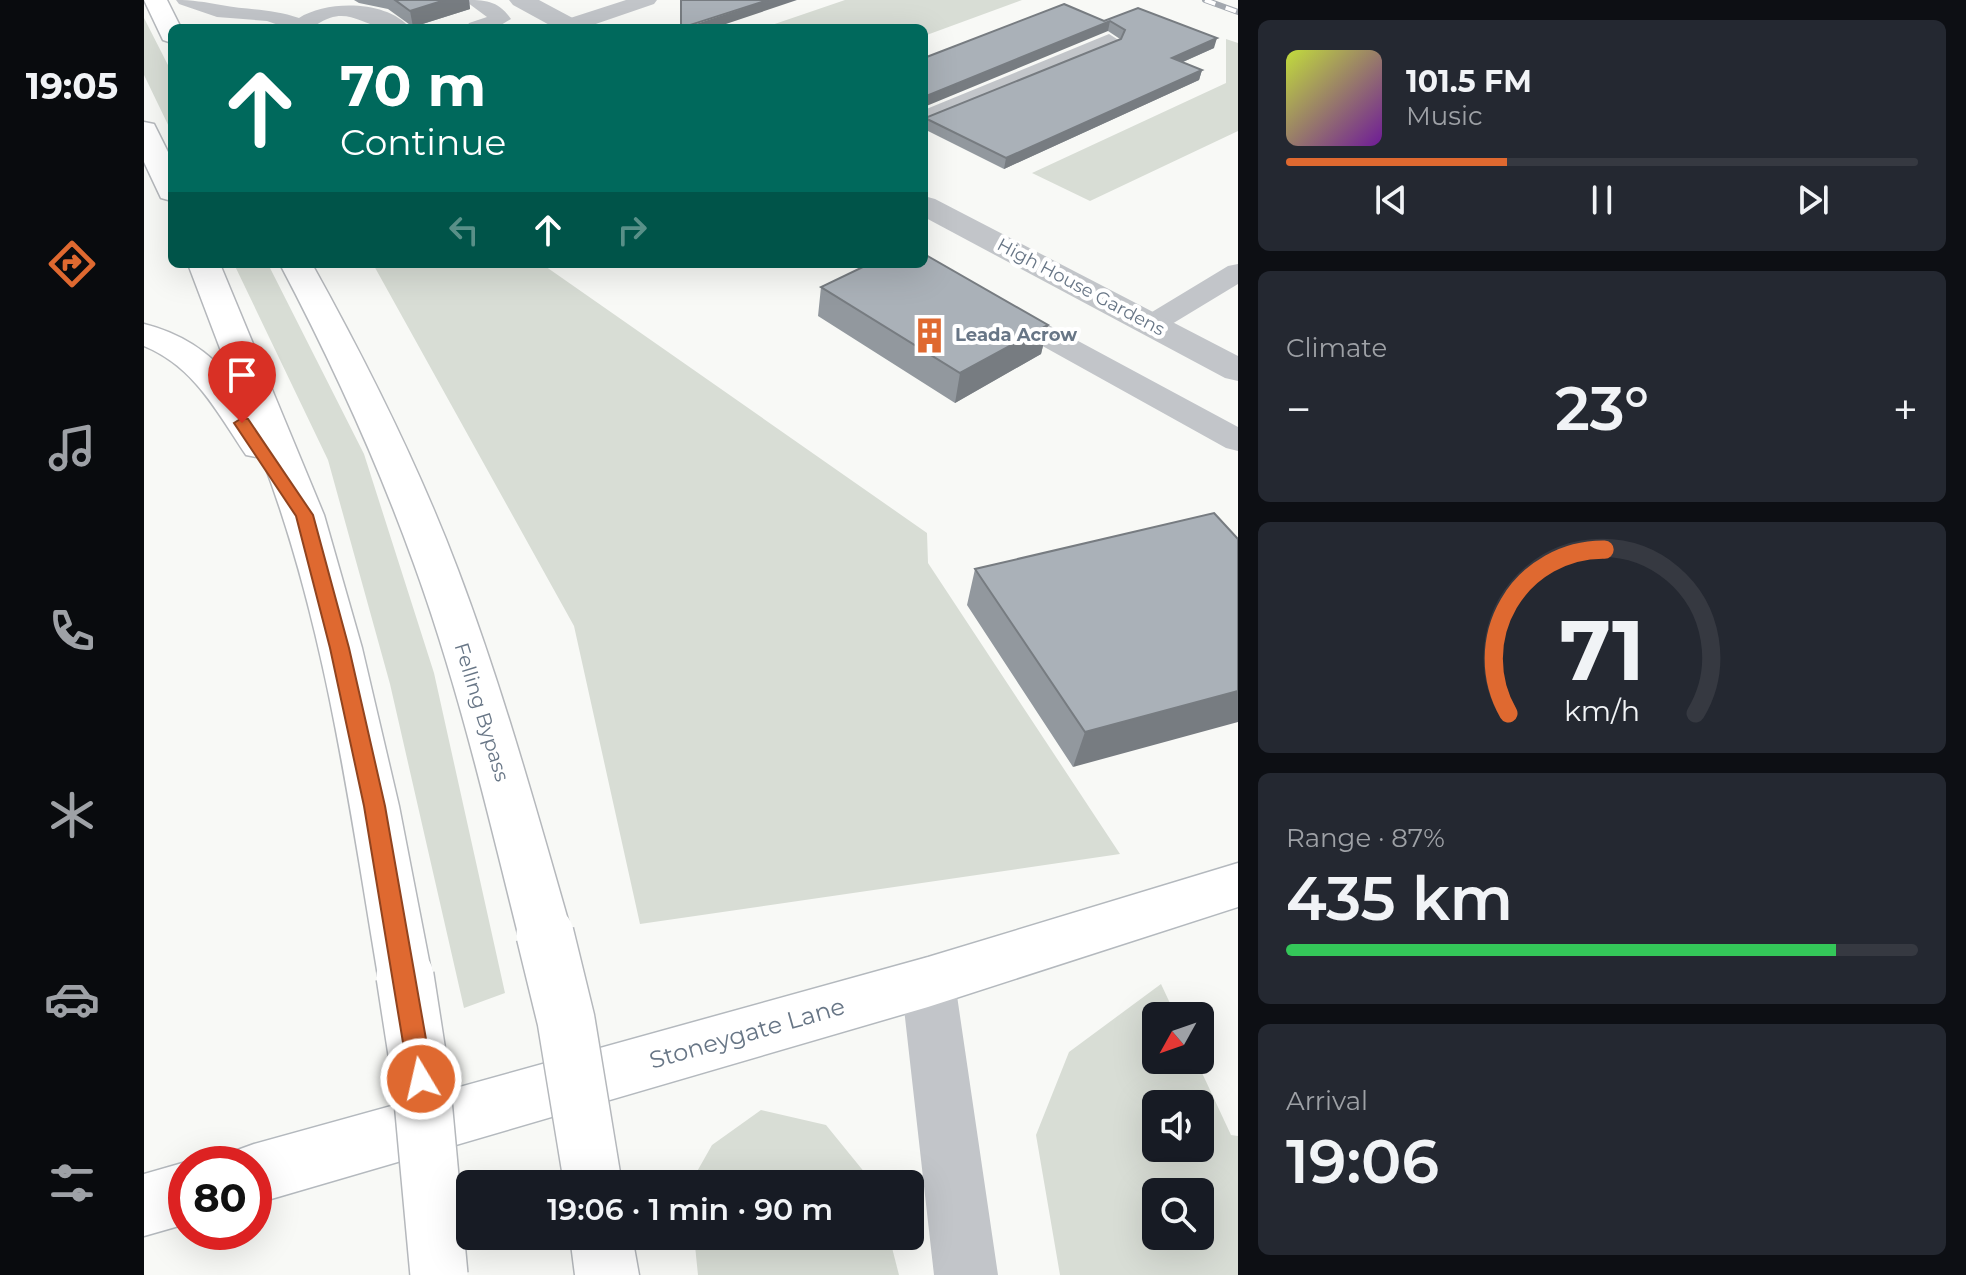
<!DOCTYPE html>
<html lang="en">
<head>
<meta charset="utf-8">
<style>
	:root { --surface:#171b24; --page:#242831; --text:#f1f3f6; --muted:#9ea1a6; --line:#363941; --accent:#df6930 }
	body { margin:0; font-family:Montserrat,sans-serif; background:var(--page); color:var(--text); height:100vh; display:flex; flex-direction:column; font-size:30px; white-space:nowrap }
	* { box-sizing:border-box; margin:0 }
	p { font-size:26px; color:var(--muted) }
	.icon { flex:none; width:44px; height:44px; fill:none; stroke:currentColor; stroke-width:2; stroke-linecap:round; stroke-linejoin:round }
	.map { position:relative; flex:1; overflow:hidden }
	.side { display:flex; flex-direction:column; gap:20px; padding:20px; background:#0d0f14; width:728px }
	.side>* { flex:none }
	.top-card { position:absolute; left:24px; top:24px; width:760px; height:244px; border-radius:12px; box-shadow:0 8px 32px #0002; background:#00695c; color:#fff; overflow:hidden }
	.needle { width:52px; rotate:230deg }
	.fabs { position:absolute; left:998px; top:1002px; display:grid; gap:16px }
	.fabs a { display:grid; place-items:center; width:72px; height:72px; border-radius:12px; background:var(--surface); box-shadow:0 8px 32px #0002; font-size:40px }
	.speed { position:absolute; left:24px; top:1146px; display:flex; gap:16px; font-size:40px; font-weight:700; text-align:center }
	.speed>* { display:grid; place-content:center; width:104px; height:104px; border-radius:50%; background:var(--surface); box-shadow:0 8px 32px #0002; line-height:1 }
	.speed .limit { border:12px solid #d22; background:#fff; color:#111 }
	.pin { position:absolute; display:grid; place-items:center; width:68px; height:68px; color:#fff; margin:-82px -34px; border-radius:50% 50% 50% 0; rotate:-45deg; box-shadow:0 0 8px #0007 }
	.pin .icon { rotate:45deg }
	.me { position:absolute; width:88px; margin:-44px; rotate:351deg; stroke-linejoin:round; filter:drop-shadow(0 0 6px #0008) }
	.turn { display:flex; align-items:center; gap:28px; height:168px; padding:0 40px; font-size:36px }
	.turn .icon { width:104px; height:104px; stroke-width:2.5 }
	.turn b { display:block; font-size:56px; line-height:68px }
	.lanes { display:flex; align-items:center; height:76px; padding:0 40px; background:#0003; justify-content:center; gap:40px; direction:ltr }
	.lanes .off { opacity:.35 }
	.big { font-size:60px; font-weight:600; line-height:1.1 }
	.side .tile { flex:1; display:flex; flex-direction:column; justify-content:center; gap:12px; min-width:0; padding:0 28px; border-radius:12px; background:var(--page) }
	.side .dial { align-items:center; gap:0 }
	.dial svg { height:208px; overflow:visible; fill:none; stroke:var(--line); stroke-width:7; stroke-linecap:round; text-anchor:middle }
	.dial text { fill:var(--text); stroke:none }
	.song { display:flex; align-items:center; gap:24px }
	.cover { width:96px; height:96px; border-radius:12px; background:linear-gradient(135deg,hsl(70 70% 55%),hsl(280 70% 35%)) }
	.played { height:8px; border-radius:4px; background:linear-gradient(90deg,var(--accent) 35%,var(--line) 35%) }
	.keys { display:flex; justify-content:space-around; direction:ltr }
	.heat { display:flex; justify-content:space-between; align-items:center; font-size:44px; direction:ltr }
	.charge { height:12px; border-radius:6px; background:linear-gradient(90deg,#34c759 87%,var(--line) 0) }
	.trip { position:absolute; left:312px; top:1170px; width:468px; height:80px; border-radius:12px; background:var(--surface); box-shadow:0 8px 32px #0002; font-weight:600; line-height:80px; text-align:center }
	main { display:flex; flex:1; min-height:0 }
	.tabs { display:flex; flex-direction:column; width:144px; justify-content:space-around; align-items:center; background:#090b0e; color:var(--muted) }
	.tabs .icon { width:56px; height:56px }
	.tabs .current { color:var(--accent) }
	.tabs b { font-size:36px; color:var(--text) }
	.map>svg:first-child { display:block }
</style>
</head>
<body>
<main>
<nav class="tabs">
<b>19:05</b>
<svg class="icon current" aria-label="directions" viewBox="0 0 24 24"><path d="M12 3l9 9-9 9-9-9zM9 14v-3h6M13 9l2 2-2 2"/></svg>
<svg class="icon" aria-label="music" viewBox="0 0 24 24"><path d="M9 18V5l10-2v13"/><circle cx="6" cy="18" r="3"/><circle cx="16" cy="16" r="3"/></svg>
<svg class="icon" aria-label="phone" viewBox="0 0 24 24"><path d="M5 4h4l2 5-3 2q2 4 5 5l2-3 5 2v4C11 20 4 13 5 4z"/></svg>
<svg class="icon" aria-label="climate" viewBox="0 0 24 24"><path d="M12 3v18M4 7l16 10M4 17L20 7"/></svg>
<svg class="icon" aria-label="car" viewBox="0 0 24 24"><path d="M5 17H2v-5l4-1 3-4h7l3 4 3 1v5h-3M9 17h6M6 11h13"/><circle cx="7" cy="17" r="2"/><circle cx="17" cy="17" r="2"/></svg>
<svg class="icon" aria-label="filters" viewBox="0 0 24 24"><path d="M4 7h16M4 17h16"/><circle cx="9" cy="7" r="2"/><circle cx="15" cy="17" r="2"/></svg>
</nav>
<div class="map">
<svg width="1094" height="1275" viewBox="0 0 1094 1275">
	<rect width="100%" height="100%" fill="#f8f9f6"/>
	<path fill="#d8ddd5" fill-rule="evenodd" d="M701,0H878L780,36V28H619Z
		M0,18L28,73V133L0,75Z
		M1082,39L1094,43V131L946,201L888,173L1082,83Z
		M90,264H124L220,454L290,673L361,993L320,1008L246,684L184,460Z
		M229,264H398L783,533L784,563L976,854L496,924L430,626Z
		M1017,984L1032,1016H1012V1060H1052L1087,1135L1094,1136V1275H916L892,1135L925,1052ZM1056,1104V1148H1012V1104ZM1056,1192V1236H1012V1192Z
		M617,1110L682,1125L730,1184H546L568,1145Z
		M550,1236H745L755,1275H554Z"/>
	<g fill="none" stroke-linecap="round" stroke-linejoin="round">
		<defs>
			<path id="secondary" d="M1094,863V907L784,1007L110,1204V1164H84L88,1152L110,1144L784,957Z
				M42,1162L46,1164H42V1224L0,1236V1174Z"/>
			<path id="highway" d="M0,0H23L37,28H28V43L19,40Z
				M0,122L10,124L28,160V201L17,198L0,162Z
				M44,264H76L180,515L218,648L255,806L288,976L280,994L261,1001L242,994L234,976C205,803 181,623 118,458L102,455C73,412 51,367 0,346V324C36,333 65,351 88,380Z
				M136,264H168C223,363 274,464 314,570C359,689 393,812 428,934L420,951L401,958L382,951L374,934C343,810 314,685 270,564C233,461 187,361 136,264Z
				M426,1236H488L495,1275H431Z"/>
		</defs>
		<use href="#secondary" stroke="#b4b9be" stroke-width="3"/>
		<use href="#highway" stroke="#b5b8bc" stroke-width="3"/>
		<path fill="#c2c5c9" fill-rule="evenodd" d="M32,0C48,0 61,2 77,5C104,10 128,9 155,18C183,0 243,0 266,28C258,28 247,30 240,28C212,22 201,6 172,25L174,28H143L123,21L73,17L35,4Z
			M320,0C341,0 354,0 367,19L352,28H322L325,23L343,17Z
			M482,0H513L510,4L440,28L414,26L417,21Z
			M965,34L976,41L973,46L780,126V110Z
			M780,258L1094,427V451L1082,448L762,270L758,264H780Z
			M1094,264V284L1018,330L1008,333L998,330L993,324L998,318L1084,266Z"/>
		<path fill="#c2c5c9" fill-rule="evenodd" d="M365,0H395L438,23L441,28H411L369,5Z
			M780,196L791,199L1094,356V381L1081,378L780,217Z
			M784,957L803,964L811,982L854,1275H790L757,982L765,964Z"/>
		<use href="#secondary" fill="#fff" fill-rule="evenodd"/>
		<use href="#highway" fill="#fff" fill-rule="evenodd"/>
		<defs>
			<path id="rail" d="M1061,0L1094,12"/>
		</defs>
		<use href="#rail" stroke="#a3a8af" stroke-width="6"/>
		<use href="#rail" stroke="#fff" stroke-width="4" stroke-dasharray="11" stroke-linecap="butt"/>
		<defs>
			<path id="highway-bridge" d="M401,934L422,1020L449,1184
				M261,976L277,1079L295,1275"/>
		</defs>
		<use href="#highway-bridge" stroke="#b5b8bc" stroke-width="60" stroke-linecap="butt"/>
		<use href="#highway-bridge" stroke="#fff" stroke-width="57"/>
	</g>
	<path fill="#92989e" d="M210,0H325L326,9L269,27L244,9L215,3Z
		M994,8L1070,48L1039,62L1058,70L1055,80L860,169L780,129L781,118L976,39L964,31L960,21Z
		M677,287L904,325L897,354L811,403L674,316Z
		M1070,513L929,767L823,605L831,569Z"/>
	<path fill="#777c81" d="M301,0H325L326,9L269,27L266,11Z
		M624,0H653L570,28H540Z
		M966,21L964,31L780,107V97Z
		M1073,38L1070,48L1025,68L1028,58Z
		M1058,70L1055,80L860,169L862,158Z
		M904,325L897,354L811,403L816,373Z
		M1094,691V722L929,767L941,732Z"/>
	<path fill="#aab1b8" stroke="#777c81" stroke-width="2" d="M251,0H301L266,11Z
		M537,0H624L537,28Z
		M920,4L960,21L994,8L1073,38L1028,58L1058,70L862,158L781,118L977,39L981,30L966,21L780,97V102V58Z
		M780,254L904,325L816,373L677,287L725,264H780Z
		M1070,513L1094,539V691L941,732L831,569Z"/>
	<path fill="#df6930" stroke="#91441f" stroke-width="2" d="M98,418L104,419L169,515L205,648L241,806L289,1079L285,1087L277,1090L268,1087L265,1079L220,806L186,648L152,516L90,423Z"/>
	<defs>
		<symbol id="building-bare" viewBox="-9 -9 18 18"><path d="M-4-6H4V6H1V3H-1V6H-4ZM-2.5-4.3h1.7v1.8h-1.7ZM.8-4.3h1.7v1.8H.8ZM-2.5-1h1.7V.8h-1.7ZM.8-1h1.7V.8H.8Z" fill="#df6930" stroke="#fff" stroke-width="2.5" paint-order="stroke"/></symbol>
	</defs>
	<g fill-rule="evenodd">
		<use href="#building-bare" x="760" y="310" width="51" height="51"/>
	</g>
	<g text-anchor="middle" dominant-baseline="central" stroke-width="8" stroke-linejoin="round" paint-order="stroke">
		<g font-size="18" fill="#687686" stroke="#fff">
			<text transform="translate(937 287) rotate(28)">High House Gardens</text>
		</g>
		<g font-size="18" font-weight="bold" fill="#687686" stroke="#fff" text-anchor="start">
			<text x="811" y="335">Leada Acrow</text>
		</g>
		<g font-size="20" fill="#687686" stroke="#fff">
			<text transform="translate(338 712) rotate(73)">Felling Bypass</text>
		</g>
		<g font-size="24" fill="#687686" stroke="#fff">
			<text transform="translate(603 1033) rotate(-16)">Stoneygate Lane</text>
		</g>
	</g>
</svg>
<div class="fabs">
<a><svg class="needle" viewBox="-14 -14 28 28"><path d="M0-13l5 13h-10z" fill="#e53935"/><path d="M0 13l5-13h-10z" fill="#9ea1a6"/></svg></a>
<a><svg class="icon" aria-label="sound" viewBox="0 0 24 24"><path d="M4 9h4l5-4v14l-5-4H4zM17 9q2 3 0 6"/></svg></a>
<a><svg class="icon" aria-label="search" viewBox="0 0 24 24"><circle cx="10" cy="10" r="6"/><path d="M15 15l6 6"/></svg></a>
</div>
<div class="speed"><div class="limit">80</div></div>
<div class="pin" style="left:98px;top:423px;background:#d93025"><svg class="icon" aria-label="arrive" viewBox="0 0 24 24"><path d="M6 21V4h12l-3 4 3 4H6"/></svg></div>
<svg class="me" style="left:277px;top:1079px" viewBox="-20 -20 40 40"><circle r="17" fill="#df6930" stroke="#fff" stroke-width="3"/><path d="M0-11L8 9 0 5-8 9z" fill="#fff"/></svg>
<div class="trip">19:06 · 1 min · 90 m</div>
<div class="top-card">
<div class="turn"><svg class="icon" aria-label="ahead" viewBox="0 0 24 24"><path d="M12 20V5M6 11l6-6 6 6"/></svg><div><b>70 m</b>Continue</div></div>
<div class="lanes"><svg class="icon off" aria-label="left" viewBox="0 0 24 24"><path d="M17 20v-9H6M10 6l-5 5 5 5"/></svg><svg class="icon" aria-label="ahead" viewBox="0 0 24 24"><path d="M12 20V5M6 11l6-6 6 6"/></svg><svg class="icon off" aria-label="right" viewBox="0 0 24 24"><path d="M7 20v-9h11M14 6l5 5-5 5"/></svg></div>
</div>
</div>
<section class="side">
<div class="tile">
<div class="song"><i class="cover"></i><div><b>101.5 FM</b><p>Music</p></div></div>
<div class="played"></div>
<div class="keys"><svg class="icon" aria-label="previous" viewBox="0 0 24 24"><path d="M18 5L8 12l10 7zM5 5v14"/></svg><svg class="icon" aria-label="pause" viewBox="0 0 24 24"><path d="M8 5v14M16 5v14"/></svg><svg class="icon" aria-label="next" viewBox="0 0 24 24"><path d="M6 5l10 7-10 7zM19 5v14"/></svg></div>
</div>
<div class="tile"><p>Climate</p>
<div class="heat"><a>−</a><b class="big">23°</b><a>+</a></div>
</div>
<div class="tile dial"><svg viewBox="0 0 100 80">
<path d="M14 69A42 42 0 1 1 86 69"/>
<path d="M14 69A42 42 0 0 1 51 6" stroke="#df6930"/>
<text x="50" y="56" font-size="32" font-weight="700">71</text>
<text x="50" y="72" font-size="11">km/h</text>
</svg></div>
<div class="tile"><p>Range · 87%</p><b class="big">435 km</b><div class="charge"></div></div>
<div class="tile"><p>Arrival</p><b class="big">19:06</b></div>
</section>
</main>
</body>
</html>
